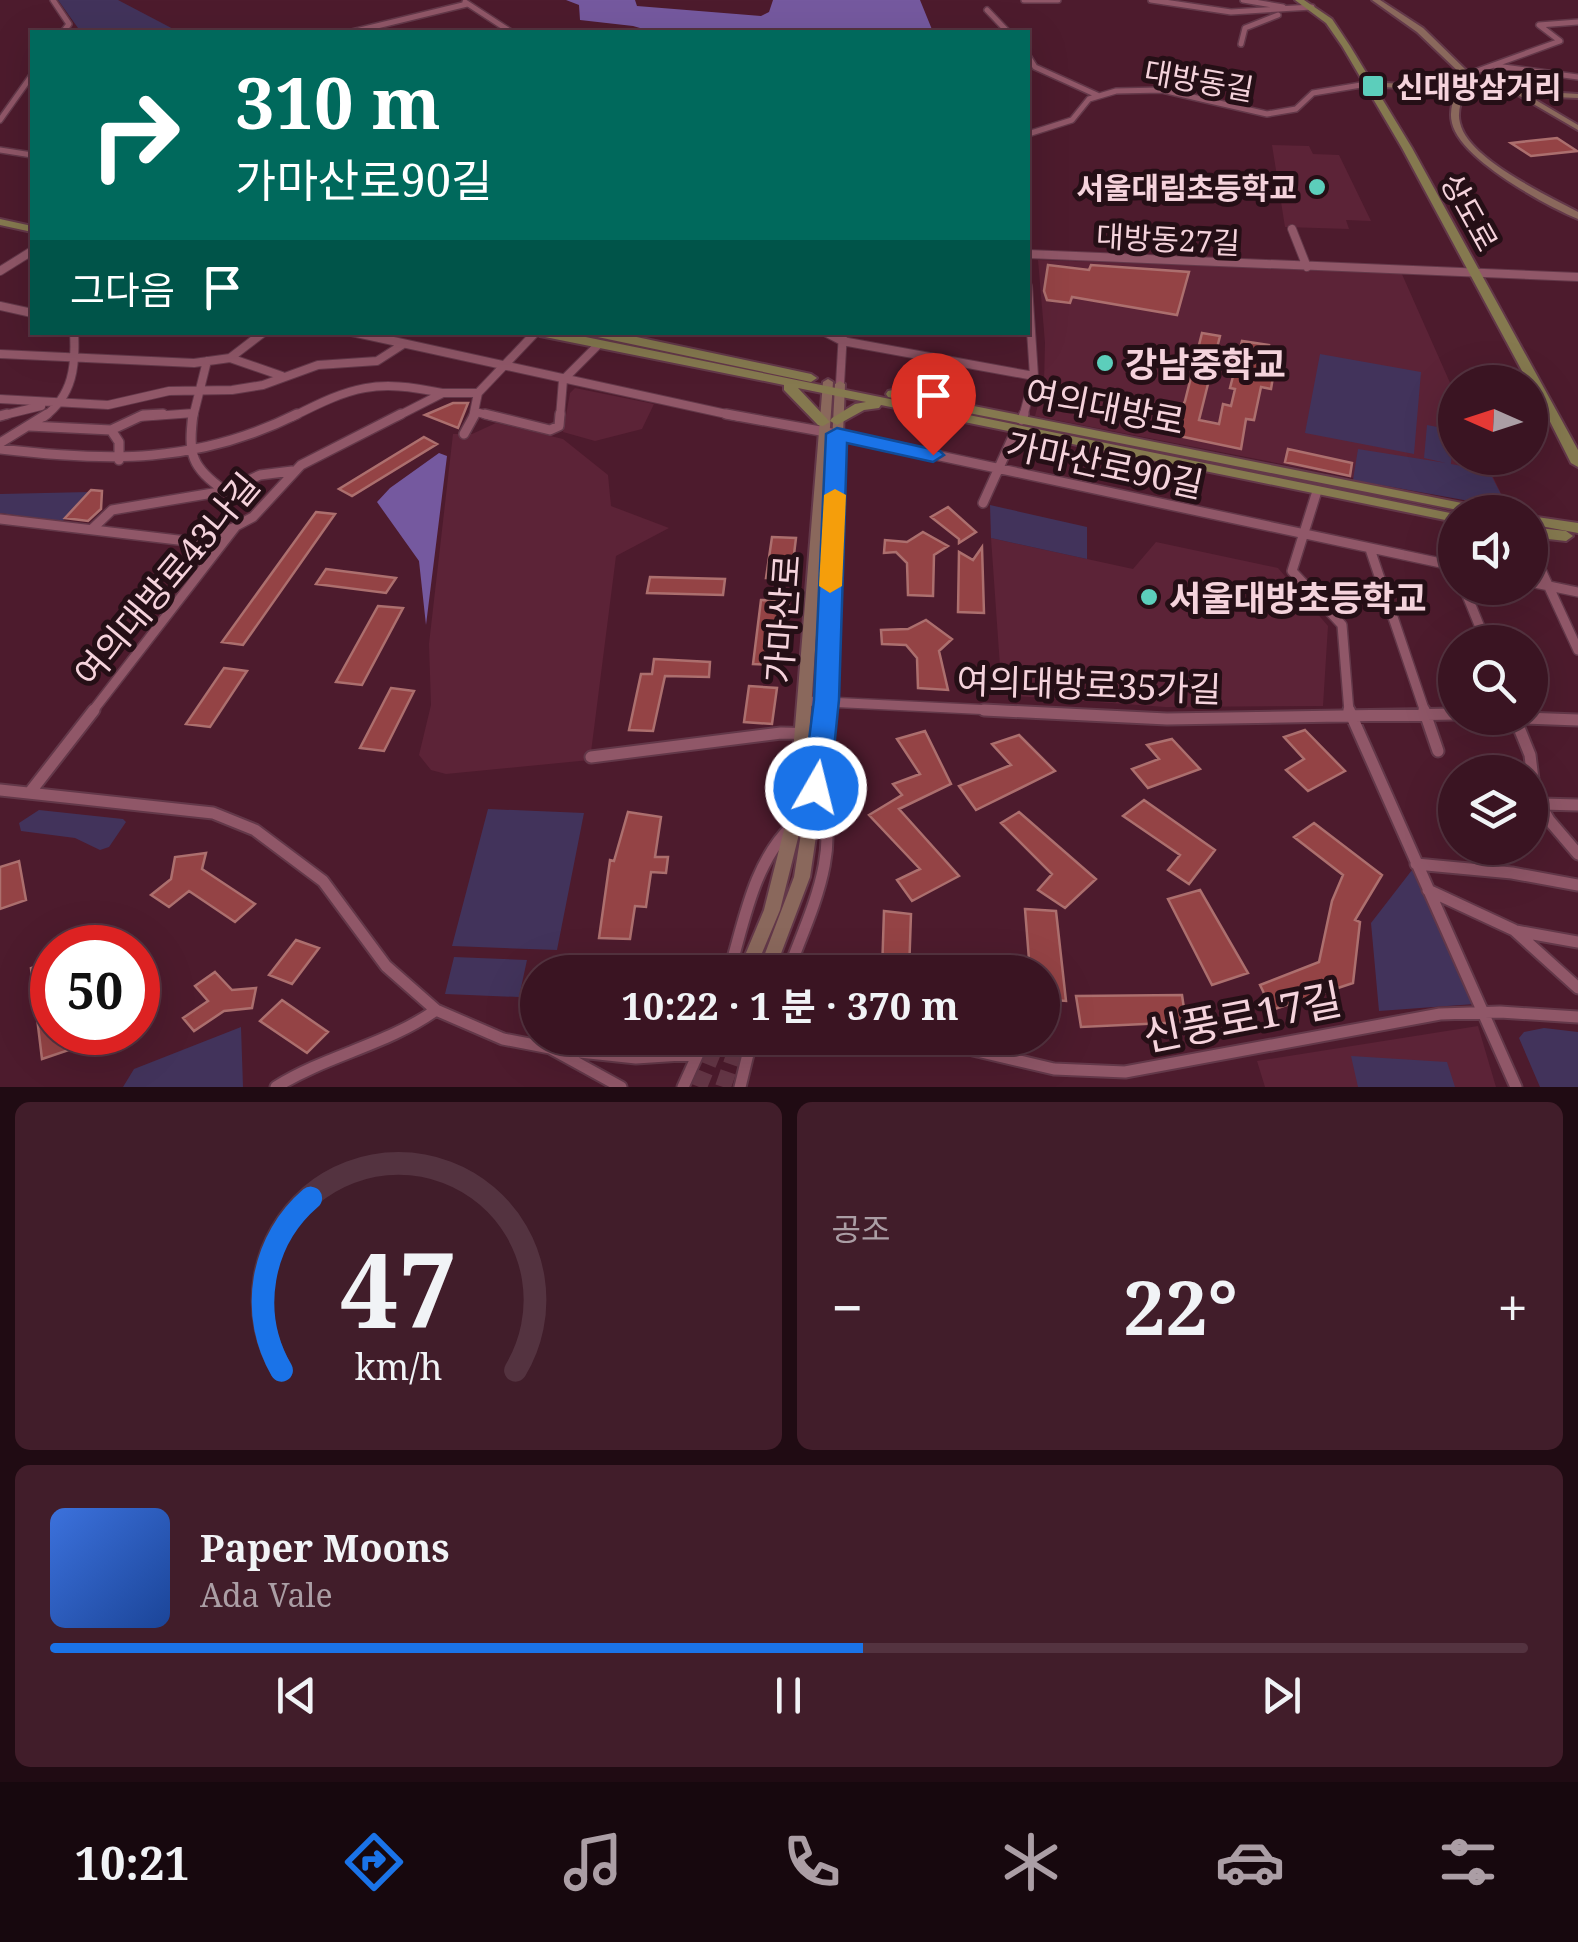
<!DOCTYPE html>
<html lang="ko">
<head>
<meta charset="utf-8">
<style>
	:root { --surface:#3a1422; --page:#411d2a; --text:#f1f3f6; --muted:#ab9ea5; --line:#543340; --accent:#1a73e8 }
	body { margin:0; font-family:"Noto Serif","Noto Sans KR",serif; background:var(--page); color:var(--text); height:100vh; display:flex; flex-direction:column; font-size:38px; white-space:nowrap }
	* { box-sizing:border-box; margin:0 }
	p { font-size:32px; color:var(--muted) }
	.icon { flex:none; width:55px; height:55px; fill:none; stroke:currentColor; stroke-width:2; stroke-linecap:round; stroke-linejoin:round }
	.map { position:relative; height:1087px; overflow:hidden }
	.sheet { display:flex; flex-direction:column; gap:15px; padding:15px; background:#200b13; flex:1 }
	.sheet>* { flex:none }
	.hud { position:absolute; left:30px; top:30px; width:1000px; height:305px; border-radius:0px; box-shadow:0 10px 40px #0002,0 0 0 2px var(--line); background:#00695c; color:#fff; overflow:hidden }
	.needle { width:65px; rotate:273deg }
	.buttons { position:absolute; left:1438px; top:365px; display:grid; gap:20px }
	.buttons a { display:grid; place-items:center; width:110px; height:110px; border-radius:50%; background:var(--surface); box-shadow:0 10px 40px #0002,0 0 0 2px var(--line); font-size:50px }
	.speed { position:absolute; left:30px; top:925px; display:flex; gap:20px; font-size:50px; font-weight:700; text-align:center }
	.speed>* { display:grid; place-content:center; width:130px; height:130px; border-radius:50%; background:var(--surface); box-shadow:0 10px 40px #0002,0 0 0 2px var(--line); line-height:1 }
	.speed .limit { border:15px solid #d22; background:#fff; color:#111 }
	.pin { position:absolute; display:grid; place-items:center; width:85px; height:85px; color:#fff; margin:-102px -42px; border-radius:50% 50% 50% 0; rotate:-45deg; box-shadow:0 0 10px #0007 }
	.pin .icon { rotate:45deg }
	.me { position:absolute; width:110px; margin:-55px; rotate:8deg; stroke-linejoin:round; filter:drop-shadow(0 0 8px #0008) }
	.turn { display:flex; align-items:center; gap:35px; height:210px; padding:0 40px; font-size:45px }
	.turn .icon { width:130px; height:130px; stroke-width:2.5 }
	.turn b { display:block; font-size:70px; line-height:85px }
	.then { display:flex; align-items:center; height:95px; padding:0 40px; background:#0003; gap:20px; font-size:38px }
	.big { font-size:75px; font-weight:700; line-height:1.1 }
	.sheet .tile { flex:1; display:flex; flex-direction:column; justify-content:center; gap:15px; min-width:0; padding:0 35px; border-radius:15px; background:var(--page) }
	.sheet .dial { align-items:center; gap:0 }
	.dial svg { height:260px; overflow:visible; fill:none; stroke:var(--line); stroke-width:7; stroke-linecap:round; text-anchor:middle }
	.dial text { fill:var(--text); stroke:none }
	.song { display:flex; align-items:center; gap:30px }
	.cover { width:120px; height:120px; border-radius:15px; background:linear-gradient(135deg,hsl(220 70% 55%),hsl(220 70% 35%)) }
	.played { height:10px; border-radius:5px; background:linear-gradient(90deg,var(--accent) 55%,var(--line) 55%) }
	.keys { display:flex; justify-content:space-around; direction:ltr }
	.heat { display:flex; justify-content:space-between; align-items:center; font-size:55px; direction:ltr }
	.sheet .tiles { flex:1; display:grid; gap:15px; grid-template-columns:1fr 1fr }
	.tile:last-child { grid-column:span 2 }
	.trip { position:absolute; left:520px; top:955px; width:540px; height:100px; border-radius:50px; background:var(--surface); box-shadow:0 10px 40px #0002,0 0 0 2px var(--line); font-weight:700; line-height:100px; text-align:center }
	.menu { display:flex; height:160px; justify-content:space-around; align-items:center; background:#17080e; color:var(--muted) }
	.menu .icon { width:70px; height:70px }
	.menu .active { color:var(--accent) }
	.menu b { font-size:45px; color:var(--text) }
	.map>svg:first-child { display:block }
</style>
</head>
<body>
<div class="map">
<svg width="1578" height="1087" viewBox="0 0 1578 1087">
	<rect width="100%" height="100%" fill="#4d1b2d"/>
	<path fill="#5c2337" d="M1272,145L1309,146L1313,154L1339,155L1371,221L1346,220L1349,229L1285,227Z
		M1038,260L1401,272L1455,394V458H1484L1508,508L1035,416L1044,382L1045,343Z
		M575,388L654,404L642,429L595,441L563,432L570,393Z
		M496,423L563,439L608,475L611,506L669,528L616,556L590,760L446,774L431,770L419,755L431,705L429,644L453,434H472Z
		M991,538L1133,569L1156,542L1278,568L1328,626L1323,706L1165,707L1002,695Z
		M1478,1026L1496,1087H1265L1257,1061Z"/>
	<path fill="#42335b" d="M58,0H118L179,32H74L78,28Z
		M1320,354L1421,372L1414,454L1305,433Z
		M1427,425L1453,430L1451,464L1489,471L1508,508L1353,480L1358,449L1446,463L1424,458Z
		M89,492L62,522L0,513V494Z
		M990,505L1087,527V559L991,538Z
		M488,809L584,813L557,950L452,946Z
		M39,810L123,819L126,822L109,847L100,850L75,838L21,831L19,823Z
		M1412,870L1475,1004L1379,1011L1371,923Z
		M454,957L527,960L519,997L445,994Z
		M241,1027L243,1087H123L134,1069Z
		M1544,1028L1578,1032V1087H1540L1519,1038L1524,1032Z
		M1351,1056L1447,1062L1455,1087H1358Z"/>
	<path fill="#75599f" d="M566,0H635L637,6L761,16L769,12L773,0H920L933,32H640V28L633,26L580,20L579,5Z
		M439,453L447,456L426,625L419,561L377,502L390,488Z"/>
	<path fill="#944345" stroke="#ac6f6e" stroke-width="2.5" d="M1557,138L1577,151L1531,156L1511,143Z
		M1048,265L1089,270L1091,265L1189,272L1177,315L1072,297L1070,303L1047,300L1044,291Z
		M1202,333L1220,336L1199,420L1219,424L1223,404L1231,406L1235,389L1230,388L1242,341L1269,345L1263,376L1273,377L1271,389L1261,387L1254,420L1246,419L1241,449L1179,436L1171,430L1185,401Z
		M453,403H468L458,428L425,415Z
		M424,437L437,444L352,496L339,489Z
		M1288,449L1352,463L1350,476L1285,462Z
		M91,490L102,491L101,509L88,521L65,518Z
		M948,507L976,532L959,543V539L931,517Z
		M316,512L335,514L243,645L222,642Z
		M923,532L948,546L934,555L933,596L908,595L907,563L896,552L884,553L885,540L907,542Z
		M772,537L796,538L791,579L766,578Z
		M982,547L984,613L958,612L959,552L973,560Z
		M326,569L396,578L386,593L316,584Z
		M650,577L725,579L723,595L647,593Z
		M761,600L789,601L782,665L753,664Z
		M378,606L403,608L362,685L336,682Z
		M926,620L952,639L939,651L948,690L918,688L917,658L906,645L882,644L881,630L908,629Z
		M654,659L710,662L709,677L665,676L653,731L629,730L641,674H652Z
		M224,668L247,671L210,727L186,724Z
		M749,686L777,688L772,724L744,722Z
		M391,688L414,691L384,751L360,748Z
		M1305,730L1345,771L1308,791L1286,770L1304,759L1284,737Z
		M925,731L951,784L899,809L959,876L912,901L897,880L920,869L869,815L902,795L893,784L920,774L897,739Z
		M1019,735L1055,771L976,810L959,786L1011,765L992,744Z
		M1172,739L1200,769L1148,788L1132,769L1159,759L1147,745Z
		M1144,800L1215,850L1189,884L1168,870L1180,855L1123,816Z
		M628,812L661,817L655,857H668L666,873L651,872L646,907L635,906L630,939L599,938L610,860L614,861Z
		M1019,812L1096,879L1065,908L1038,890L1052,874L1001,823Z
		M1314,823L1382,875L1355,920L1360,922L1353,983L1272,1010L1260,985L1319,962L1332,901L1343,875L1294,837Z
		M206,853L202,869L255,904L235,922L189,891L169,907L151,895L171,879L175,857Z
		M19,861L26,900L0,909V867Z
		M1200,890L1248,973L1212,985L1168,899Z
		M1025,909L1056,911L1066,1001L1042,999V972H1030Z
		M884,911L911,914L909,972H882Z
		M296,940L319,948L292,984L269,975Z
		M52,961V1032H69L72,1049L42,1059L31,968Z
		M215,972L232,990L256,988L252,1008L224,1011L194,1031L183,1018L208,1001L195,986Z
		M1182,995L1186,1022L1081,1027L1076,996Z
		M282,1000L328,1032L307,1053L260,1021Z"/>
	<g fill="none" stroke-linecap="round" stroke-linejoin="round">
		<path stroke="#663747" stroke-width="16" stroke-dasharray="16 8" stroke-linecap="butt" d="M699,1087L719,1038
			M723,1087L740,1038"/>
		<defs>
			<path id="street-far3" d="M53,0L69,24L63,32
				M1024,0H1058
				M1151,0L1231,12L1312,7
				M1243,0L1283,7
				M465,2L511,32
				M987,10L1008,32
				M352,32L467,4
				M1241,44L1245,28L1278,15
				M1028,56L1035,67L1097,95
				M1496,66L1578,77
				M1466,75L1560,41L1539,25L1578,22
				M0,120L32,75
				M1028,134L1072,120L1089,99L1116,91L1162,90L1267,114L1296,109L1313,93L1367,84
				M0,150L32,155"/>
			<path id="street-far2" d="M1292,229L1307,267
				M1028,254L1578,277
				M0,271L32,251
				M0,306L32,313
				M352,332L740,417
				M825,332L842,341L1034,376
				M0,354L194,363L230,358L264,332
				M230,358L282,376
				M840,384L843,332
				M0,399L108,405L169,391L232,390L263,385L318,365L377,361L402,345
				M476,412L495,417
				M0,416L41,406
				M44,417C73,395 76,366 74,332
				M139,417L194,413
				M193,417L207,361
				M292,417C353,386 375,379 442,393
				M396,417L443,393H478
				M473,417L478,393L536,332
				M560,417L563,380L598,345
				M1023,417L1034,376L1028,286"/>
			<path id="street-far1" d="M193,414C188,455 191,467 225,491
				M485,414L550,430L559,426L560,414
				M726,414L837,434L1455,566
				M0,416L7,414
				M1022,420L1024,414
				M29,426L111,430L143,415L163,414
				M111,430L119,442V460
				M464,434L475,414
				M0,443L47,414
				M0,449C109,462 197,464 297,414
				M1317,491L1292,571L1342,625L1349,712
				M983,503L1016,430
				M0,519L195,542L233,528
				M92,529L112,510L225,491L260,475L292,471
				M1530,546L1578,650
				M1370,549L1425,712
				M1530,582L1578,592
				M1464,588L1486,642
				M806,701L1034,712
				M92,712L236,526L253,517L301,465L401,414"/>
			<path id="street" d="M984,710L1167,719L1455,714
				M1349,710L1516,1087
				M1424,710L1438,751
				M1515,718L1530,755L1535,796L1549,820L1578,854
				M1523,718L1578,720
				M591,757L781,733L824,734
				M0,790L213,813L255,830L323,881L386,966L436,1010L503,1039L550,1048L621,1087
				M31,791L94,710
				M1542,804L1578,805
				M1416,864L1512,873L1578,885
				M1428,890L1514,930L1578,988
				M1516,931L1578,942
				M729,972C744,923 753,864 791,827
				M788,972C808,916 846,846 816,788
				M735,1038L748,1054L740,1087
				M922,1038L1054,1069L1125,1072L1440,1014L1500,1012L1578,1017
				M747,1048L775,1038
				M561,1050L636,1058L697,1054
				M276,1087C327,1055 387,1045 436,1010
				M683,1087L701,1047L713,1038"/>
			<path id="secondary" d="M1372,0H1380L1423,28L1469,73L1466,87L1578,94V98L1529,96L1578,125V130L1518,95L1464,92C1461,102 1457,113 1460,123C1468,159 1547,195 1578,212V219C1545,205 1460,159 1452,123C1449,112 1453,101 1456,91L1364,86L1363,84L1367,82L1458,87L1462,75L1417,32Z
				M828,379L833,382L804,814L780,910L754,972H738L764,910L788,814L823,382Z
				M840,381L845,384L831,734L810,877L774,972H758L794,877L817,734L835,384Z"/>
			<path id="primary" d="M1295,0H1304L1332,19L1350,46L1412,148L1578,450V467L1571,463L1530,382H1528L1402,148L1342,46L1326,23Z
				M0,219L32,226V232L0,225Z
				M534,332H561L1455,514V522L881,405L879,408L864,410L837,425L830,421L832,418L855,404L866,402L798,388L830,422L823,426L818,425L784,390V385L540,336Z
				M587,332H613L811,374L817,378L811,382L593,336Z
				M893,390L1487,508L1494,512H1468L888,397L886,394L888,391Z
				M1530,516L1578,523V533L1530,524Z
				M1530,527L1566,531L1573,536L1566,541L1530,537Z"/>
		</defs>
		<use href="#street-far3" stroke="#633849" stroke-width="8"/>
		<use href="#street-far2" stroke="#633849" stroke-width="10"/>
		<use href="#street-far1" stroke="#633849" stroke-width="12"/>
		<use href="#street" stroke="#633849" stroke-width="15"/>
		<use href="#secondary" stroke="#633849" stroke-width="4"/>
		<use href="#primary" stroke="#633849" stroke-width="4"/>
		<use href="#street-far3" stroke="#905768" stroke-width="5"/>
		<use href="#street-far2" stroke="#905768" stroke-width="8"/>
		<use href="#street-far1" stroke="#905768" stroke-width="9"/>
		<use href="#street" stroke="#905768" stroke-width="11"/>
		<use href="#secondary" fill="#8a685c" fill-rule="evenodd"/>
		<use href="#primary" fill="#85794f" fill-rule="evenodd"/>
	</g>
	<path fill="#1a73e8" stroke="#114b97" stroke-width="2.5" d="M837,428L940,451L944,455L933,462L847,443L839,700L830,788L826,795H807L803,788L814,700L826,434Z"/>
	<path fill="#f59e0b" d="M835,489L846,495L842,586L830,593L819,586L824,495Z"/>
	<g fill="#5ccebb" stroke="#250f16" stroke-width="4">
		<rect x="1361" y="74" width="24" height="24" rx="5"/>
		<circle cx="1317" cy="187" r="10"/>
		<circle cx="1105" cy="363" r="10"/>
		<circle cx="1149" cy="597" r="10"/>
	</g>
	<g text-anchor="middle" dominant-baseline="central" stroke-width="10" stroke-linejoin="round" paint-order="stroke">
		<g font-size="30" fill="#f5d3dc" stroke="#250f16">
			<text transform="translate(1199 80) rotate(10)">대방동길</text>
			<text transform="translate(1470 212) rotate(61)">상도로</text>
			<text transform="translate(1168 239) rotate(3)">대방동27길</text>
		</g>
		<g font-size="30" font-weight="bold" fill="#f5d3dc" stroke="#250f16" text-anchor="start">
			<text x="1396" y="86">신대방삼거리</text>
			<text x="1297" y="187" text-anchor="end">서울대림초등학교</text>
		</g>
		<g font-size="35" font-weight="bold" fill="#f5d3dc" stroke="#250f16" text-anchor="start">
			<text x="1125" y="363">강남중학교</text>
			<text x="1169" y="597">서울대방초등학교</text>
		</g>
		<g font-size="35" fill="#f5d3dc" stroke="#250f16">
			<text transform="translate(1105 406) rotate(11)">여의대방로</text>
			<text transform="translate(1105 464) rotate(12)">가마산로90길</text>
			<text transform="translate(166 579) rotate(-50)">여의대방로43나길</text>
			<text transform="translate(782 619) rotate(-86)">가마산로</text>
			<text transform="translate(1089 684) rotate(2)">여의대방로35가길</text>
		</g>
		<g font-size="42" fill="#f5d3dc" stroke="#250f16">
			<text transform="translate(1242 1016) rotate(-11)">신풍로17길</text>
		</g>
	</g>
</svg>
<div class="buttons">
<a><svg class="needle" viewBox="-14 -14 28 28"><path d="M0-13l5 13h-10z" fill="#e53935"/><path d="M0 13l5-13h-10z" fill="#ab9ea5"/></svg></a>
<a><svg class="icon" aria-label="sound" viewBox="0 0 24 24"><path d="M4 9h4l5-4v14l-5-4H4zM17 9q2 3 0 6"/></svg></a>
<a><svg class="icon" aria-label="search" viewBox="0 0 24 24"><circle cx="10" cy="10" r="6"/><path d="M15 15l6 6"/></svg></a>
<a><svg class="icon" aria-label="layers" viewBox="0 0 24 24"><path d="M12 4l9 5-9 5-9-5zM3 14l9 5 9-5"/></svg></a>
</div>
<div class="speed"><div class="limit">50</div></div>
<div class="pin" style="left:933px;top:455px;background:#d93025"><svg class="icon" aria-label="arrive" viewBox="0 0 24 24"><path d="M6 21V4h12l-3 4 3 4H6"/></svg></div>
<svg class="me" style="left:816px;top:788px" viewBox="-20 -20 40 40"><circle r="17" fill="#1a73e8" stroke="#fff" stroke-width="3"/><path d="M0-11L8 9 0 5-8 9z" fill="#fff"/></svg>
<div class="trip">10:22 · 1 분 · 370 m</div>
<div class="hud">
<div class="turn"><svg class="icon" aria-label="right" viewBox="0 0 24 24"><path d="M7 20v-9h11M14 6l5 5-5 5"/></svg><div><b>310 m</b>가마산로90길</div></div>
<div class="then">그다음<svg class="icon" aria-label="arrive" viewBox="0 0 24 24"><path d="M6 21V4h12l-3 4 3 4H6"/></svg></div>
</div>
</div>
<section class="sheet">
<div class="tiles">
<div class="tile dial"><svg viewBox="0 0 100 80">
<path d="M14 69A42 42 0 1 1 86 69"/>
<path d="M14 69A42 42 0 0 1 23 16" stroke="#1a73e8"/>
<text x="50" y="56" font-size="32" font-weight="700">47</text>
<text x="50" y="72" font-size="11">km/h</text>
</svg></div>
<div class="tile"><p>공조</p>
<div class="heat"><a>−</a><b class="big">22°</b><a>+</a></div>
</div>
<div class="tile">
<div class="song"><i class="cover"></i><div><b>Paper Moons</b><p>Ada Vale</p></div></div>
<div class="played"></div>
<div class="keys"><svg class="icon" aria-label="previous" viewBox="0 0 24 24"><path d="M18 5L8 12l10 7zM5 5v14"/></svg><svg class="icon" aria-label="pause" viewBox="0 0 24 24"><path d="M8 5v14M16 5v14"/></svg><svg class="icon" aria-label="next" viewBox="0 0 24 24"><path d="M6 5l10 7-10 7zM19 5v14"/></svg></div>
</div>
</div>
</section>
<nav class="menu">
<b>10:21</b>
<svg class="icon active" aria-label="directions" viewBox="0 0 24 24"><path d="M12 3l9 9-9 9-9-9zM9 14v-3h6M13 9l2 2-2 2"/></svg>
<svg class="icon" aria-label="music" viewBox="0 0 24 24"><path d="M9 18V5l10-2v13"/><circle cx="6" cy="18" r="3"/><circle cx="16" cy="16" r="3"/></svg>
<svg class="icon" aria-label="phone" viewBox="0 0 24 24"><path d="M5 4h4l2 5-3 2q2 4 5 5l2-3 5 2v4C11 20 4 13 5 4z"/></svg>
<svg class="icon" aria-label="climate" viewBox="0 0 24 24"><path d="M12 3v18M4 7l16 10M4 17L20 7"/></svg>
<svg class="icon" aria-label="car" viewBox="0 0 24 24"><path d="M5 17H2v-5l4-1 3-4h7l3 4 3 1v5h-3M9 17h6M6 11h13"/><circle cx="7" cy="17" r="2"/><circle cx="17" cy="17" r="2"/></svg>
<svg class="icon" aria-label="filters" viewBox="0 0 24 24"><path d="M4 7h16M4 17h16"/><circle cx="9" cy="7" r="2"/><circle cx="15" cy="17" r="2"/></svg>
</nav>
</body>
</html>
